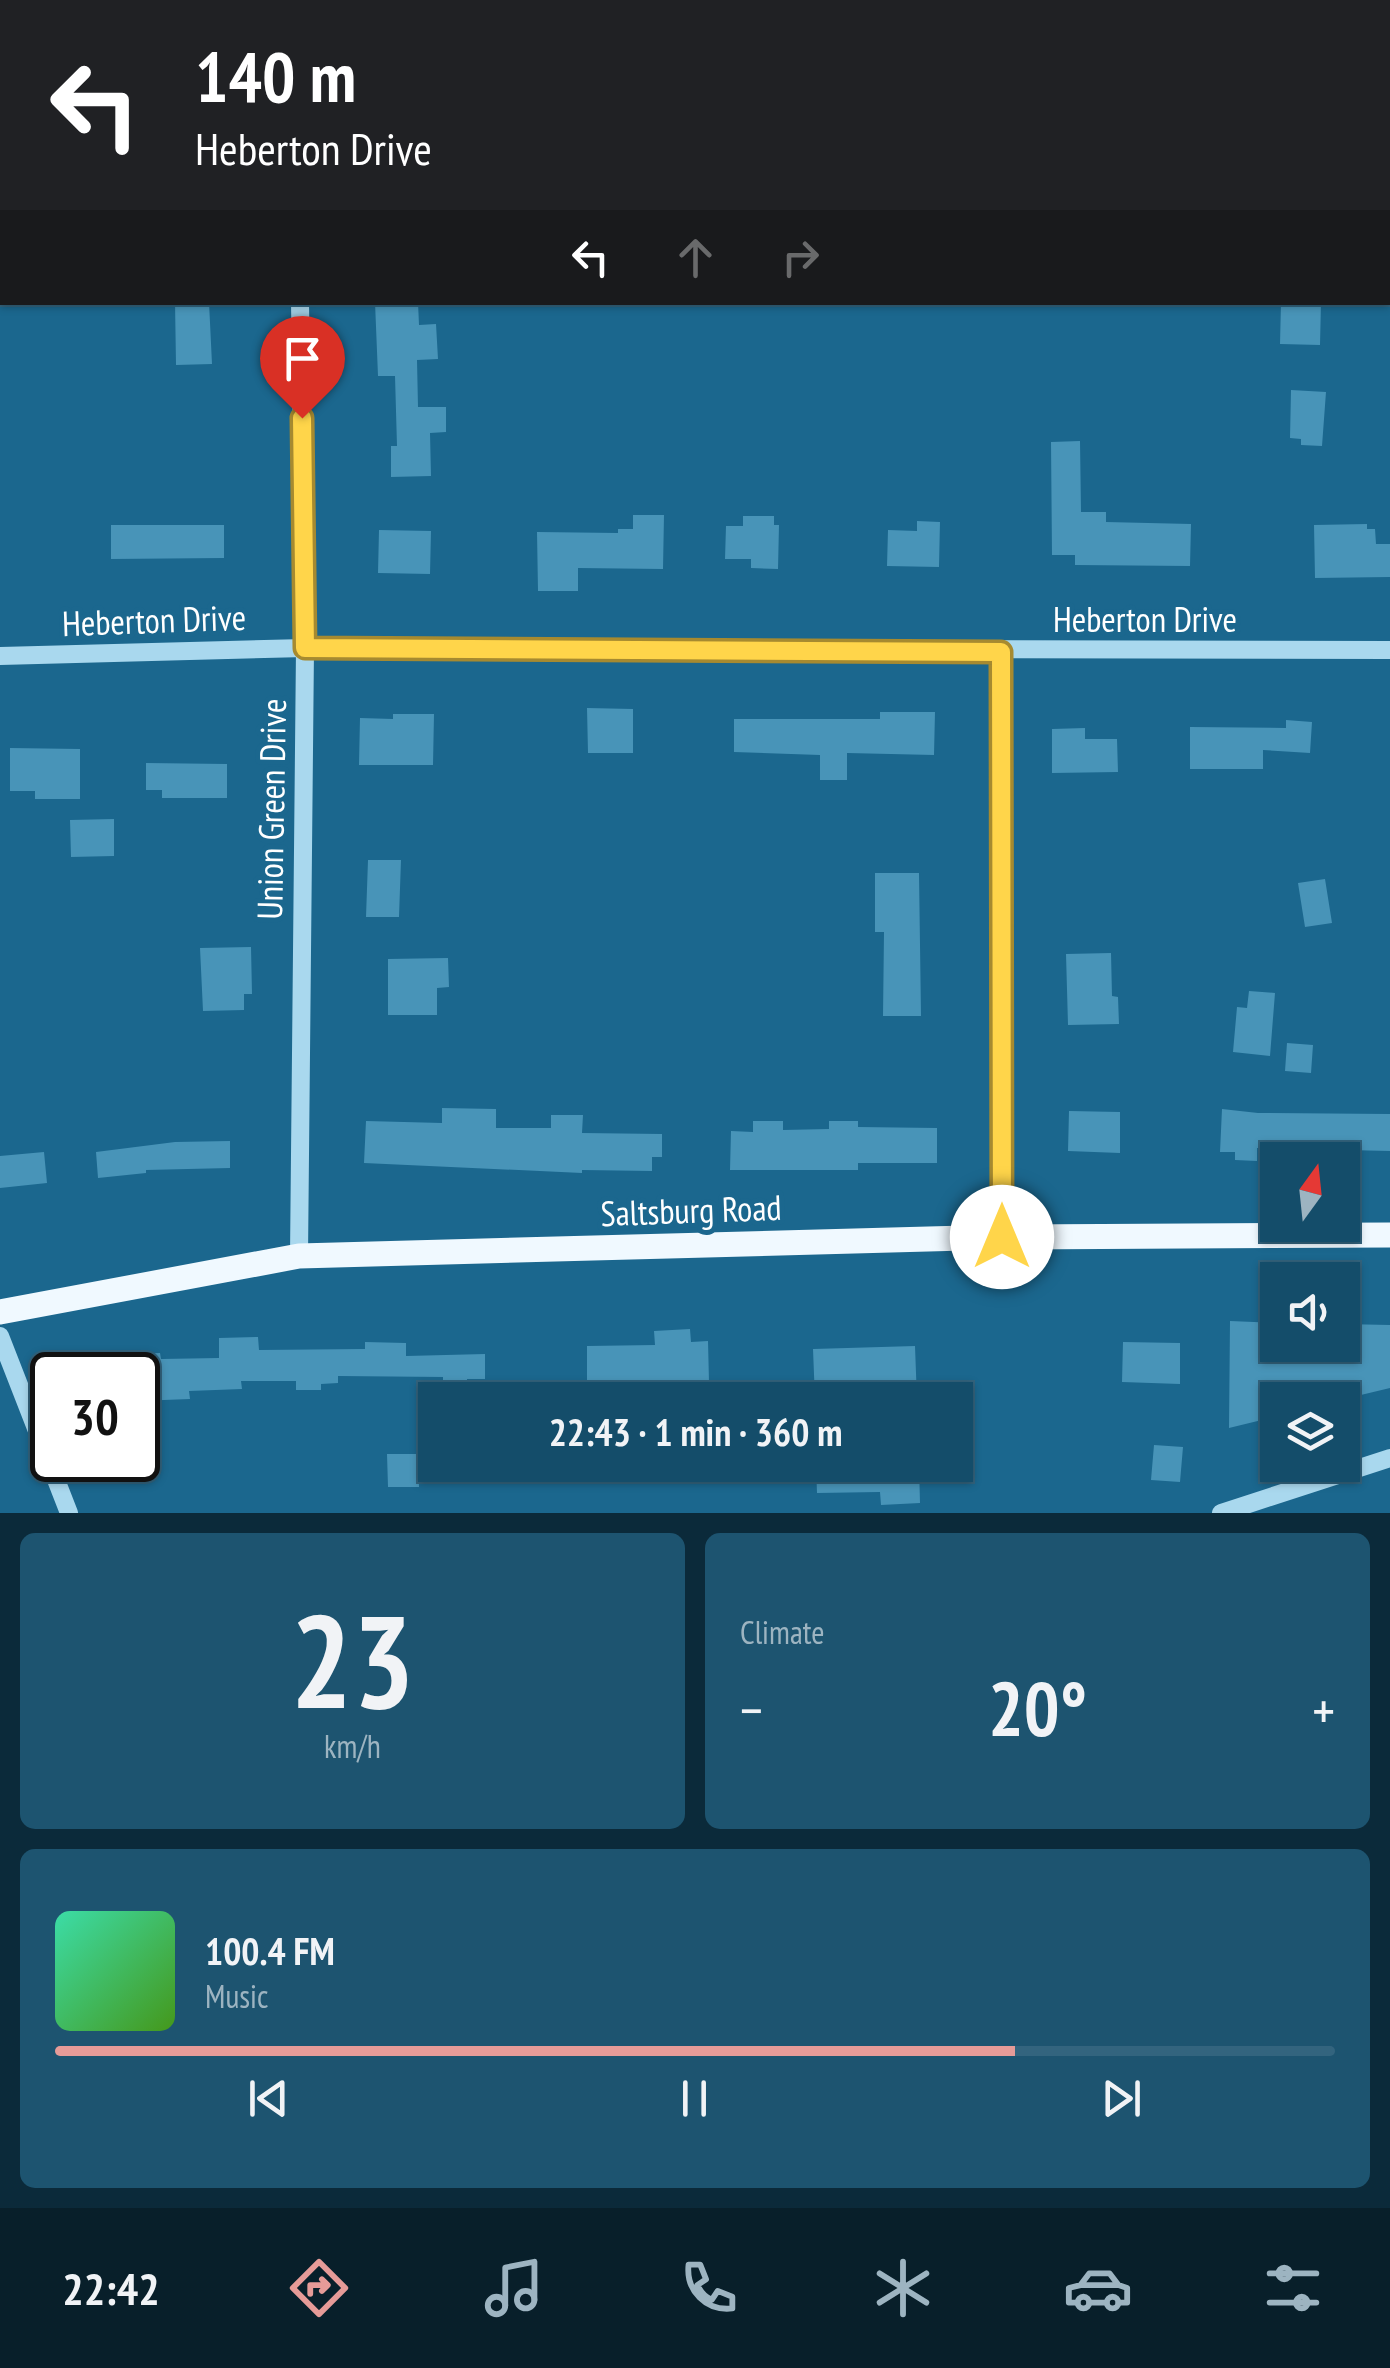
<!DOCTYPE html>
<html lang="en">
<head>
<meta charset="utf-8">
<style>
	:root { --surface:#144d6a; --page:#1d5470; --text:#f1f3f6; --muted:#9db4c1; --line:#33647e; --accent:#e69b98 }
	body { margin:0; font-family:"PT Sans Narrow",sans-serif; background:var(--page); color:var(--text); height:100vh; display:flex; flex-direction:column; font-size:38px; white-space:nowrap }
	* { box-sizing:border-box; margin:0 }
	p { font-size:32px; color:var(--muted) }
	.icon { flex:none; width:55px; height:55px; fill:none; stroke:currentColor; stroke-width:2; stroke-linecap:round; stroke-linejoin:round }
	.map { position:relative; height:1513px; overflow:hidden }
	.panel { display:flex; flex-direction:column; gap:20px; padding:20px; background:#0b2a3a; flex:1 }
	.panel>* { flex:none }
	.guide { position:absolute; left:0px; top:0px; width:1390px; height:305px; box-shadow:0 2px 8px #0004,0 0 0 2px var(--line); background:#202124; color:#fff; overflow:hidden }
	.needle { width:65px; rotate:15deg }
	.fabs { position:absolute; left:1260px; top:1142px; display:grid; gap:20px }
	.fabs a { display:grid; place-items:center; width:100px; height:100px; border-radius:0px; background:var(--surface); box-shadow:0 2px 8px #0004,0 0 0 2px var(--line); font-size:50px }
	.speed { position:absolute; left:30px; top:1352px; display:flex; gap:20px; font-size:50px; font-weight:700; text-align:center }
	.speed>* { display:grid; place-content:center; width:130px; height:130px; border-radius:50%; background:var(--surface); box-shadow:0 2px 8px #0004,0 0 0 2px var(--line); line-height:1 }
	.speed .limit { border:5px solid #111; border-radius:15px; background:#fff; color:#111 }
	.pin { position:absolute; display:grid; place-items:center; width:85px; height:85px; color:#fff; margin:-102px -42px; border-radius:50% 50% 50% 0; rotate:-45deg; box-shadow:0 0 10px #0007 }
	.pin .icon { rotate:45deg }
	.me { position:absolute; width:110px; margin:-55px; rotate:0deg; stroke-linejoin:round; filter:drop-shadow(0 0 8px #0008) }
	.turn { display:flex; align-items:center; gap:35px; height:210px; padding:0 30px; font-size:45px }
	.turn .icon { width:130px; height:130px; stroke-width:2.5 }
	.turn b { display:block; font-size:70px; line-height:85px }
	.lanes { display:flex; align-items:center; height:95px; padding:0 30px; background:#0003; justify-content:center; gap:50px; direction:ltr }
	.lanes .off { opacity:.35 }
	.big { font-size:75px; font-weight:600; line-height:1.1 }
	.panel .card { flex:1; display:flex; flex-direction:column; justify-content:center; gap:15px; min-width:0; padding:0 35px; border-radius:15px; background:var(--page) }
	.panel .dial { align-items:center; gap:0 }
	.dial b { font-size:130px; line-height:1 }
	.song { display:flex; align-items:center; gap:30px }
	.cover { width:120px; height:120px; border-radius:15px; background:linear-gradient(135deg,hsl(160 70% 55%),hsl(100 70% 35%)) }
	.played { height:10px; border-radius:5px; background:linear-gradient(90deg,var(--accent) 75%,var(--line) 75%) }
	.keys { display:flex; justify-content:space-around; direction:ltr }
	.heat { display:flex; justify-content:space-between; align-items:center; font-size:55px; direction:ltr }
	.panel .tiles { flex:1; display:grid; gap:20px; grid-template-columns:1fr 1fr }
	.card:last-child { grid-column:span 2 }
	.trip { position:absolute; left:418px; top:1382px; width:555px; height:100px; border-radius:0px; background:var(--surface); box-shadow:0 2px 8px #0004,0 0 0 2px var(--line); font-weight:600; line-height:100px; text-align:center }
	.tab-bar { display:flex; height:160px; justify-content:space-around; align-items:center; background:#081f2a; color:var(--muted) }
	.tab-bar .icon { width:70px; height:70px }
	.tab-bar .active { color:var(--accent) }
	.tab-bar b { font-size:45px; color:var(--text) }
	.map>svg:first-child { display:block }
</style>
</head>
<body>
<div class="map">
<svg width="1390" height="1513" viewBox="0 0 1390 1513">
	<rect width="100%" height="100%" fill="#1b678e"/>
	<path fill="#2b81aa" d="M0,0H1216L2,2L0,130Z"/>
	<path fill="#4894b8" d="M175,302H209L212,364L176,365Z
		M375,302H418L419,325L436,324L438,359L417,360L418,407H446V432L430,433L431,476L391,477V446H397L395,376H378Z
		M1281,302H1321L1320,345L1280,344Z
		M1291,390L1326,392L1322,446L1301,445V439L1290,438Z
		M1080,441L1081,512H1106V522L1191,524L1190,566L1075,565V555H1052L1051,442Z
		M633,515H664L663,569L578,568V591H538L537,532L618,533V529H633Z
		M743,516H774V525H779L778,569L751,568V559H725L726,526H743Z
		M917,521L940,522L939,567L887,566L888,530L917,531Z
		M1367,524V529H1375L1376,544H1390V577L1315,578L1314,525Z
		M111,525H224V558L111,559Z
		M379,530L431,531L430,574L378,573Z
		M587,708L633,709V753H588Z
		M880,712H935L934,755L847,753V780H820V755L734,752V719H880Z
		M393,714H434L433,765H359L360,718L393,719Z
		M1286,720L1312,722L1310,753L1263,750V769H1190V727L1286,728Z
		M1085,728V739H1117L1118,772L1052,773V729Z
		M10,748L80,749V799H35V791H10Z
		M146,763L227,764V798H162V790H146Z
		M114,819V856L71,857L70,820Z
		M368,860H401L399,917H366Z
		M875,873H919L921,1016H883L884,932H875Z
		M1325,879L1332,923L1305,927L1298,883Z
		M251,947L252,994H244V1010L203,1011L200,948Z
		M1111,953L1112,996L1118,997L1119,1024L1068,1025L1066,954Z
		M448,958L449,987L437,988V1015H388V959Z
		M1249,991L1275,993L1270,1056L1233,1052L1237,1007L1247,1008Z
		M1287,1043L1313,1045L1311,1073L1285,1071Z
		M442,1108L496,1109V1128H551V1115H583L582,1133L662,1134V1157H652V1171L582,1170V1173L364,1163L366,1121L442,1123Z
		M1222,1109L1258,1113L1390,1114V1151L1257,1148V1161L1235,1160V1152H1220Z
		M1069,1111L1120,1112V1153L1068,1151Z
		M753,1121H783V1130L829,1129V1121H858V1127L937,1128V1163H858V1170H730L731,1131L753,1132Z
		M230,1141V1168L146,1170V1173L98,1178L96,1152L175,1142Z
		M44,1152L47,1183L0,1188V1156Z
		M1230,1321L1278,1323V1345H1342V1324L1390,1325V1388L1340,1400H1278V1416L1229,1428Z
		M690,1329L691,1342L708,1341L709,1382L587,1384V1346L655,1345L654,1331Z
		M258,1337L259,1350L365,1349V1342L406,1343V1356L485,1354V1379H467L468,1398L443,1399V1377L338,1376V1383L321,1384V1390H296V1381H241L242,1389L189,1391L190,1399L138,1401L136,1354L160,1353L161,1359L219,1358V1338Z
		M1123,1342L1180,1343V1384L1122,1382Z
		M915,1346L917,1400H815L813,1349Z
		M1154,1445L1183,1447L1180,1482L1151,1480Z
		M387,1454H418L419,1487H388Z
		M816,1465H919L920,1503L881,1505L880,1492L817,1493Z"/>
	<g fill="none" stroke-linecap="round" stroke-linejoin="round">
		<path stroke="#a9d8ee" stroke-width="18" d="M0,128L2,127
			M1001,652L1002,1237
			M0,656L305,648L1390,650
			M299,1256L305,648L300,302
			M0,1336L69,1513
			M1221,1513L1390,1458"/>
		<path stroke="#f0f9ff" stroke-width="25" d="M0,1312L299,1256L1002,1237L1390,1235"/>
	</g>
	<g fill="none" stroke-linecap="round" stroke-linejoin="round">
		<defs>
			<path id="route" d="M302,418L305,648L1001,652L1002,1237"/>
		</defs>
		<use href="#route" stroke="#a68a30" stroke-width="25"/>
		<use href="#route" stroke="#ffd54a" stroke-width="18"/>
	</g>
	<g text-anchor="middle" dominant-baseline="central" stroke-width="10" stroke-linejoin="round" paint-order="stroke">
		<g font-size="35" fill="#fff" stroke="#1b678e">
			<text x="1145" y="619">Heberton Drive</text>
			<text transform="translate(154 620) rotate(-2)">Heberton Drive</text>
			<text transform="translate(271 809) rotate(-89)">Union Green Drive</text>
			<text transform="translate(691 1210) rotate(-2)">Saltsburg Road</text>
		</g>
	</g>
</svg>
<div class="fabs">
<a><svg class="needle" viewBox="-14 -14 28 28"><path d="M0-13l5 13h-10z" fill="#e53935"/><path d="M0 13l5-13h-10z" fill="#9db4c1"/></svg></a>
<a><svg class="icon" aria-label="sound" viewBox="0 0 24 24"><path d="M4 9h4l5-4v14l-5-4H4zM17 9q2 3 0 6"/></svg></a>
<a><svg class="icon" aria-label="layers" viewBox="0 0 24 24"><path d="M12 4l9 5-9 5-9-5zM3 14l9 5 9-5"/></svg></a>
</div>
<div class="speed"><div class="limit">30</div></div>
<div class="pin" style="left:302px;top:418px;background:#d93025"><svg class="icon" aria-label="arrive" viewBox="0 0 24 24"><path d="M6 21V4h12l-3 4 3 4H6"/></svg></div>
<svg class="me" style="left:1002px;top:1237px" viewBox="-20 -20 40 40"><circle r="19" fill="#fff"/><path d="M0-13L10 11 0 6-10 11z" fill="#ffd54a"/></svg>
<div class="trip">22:43 · 1 min · 360 m</div>
<div class="guide">
<div class="turn"><svg class="icon" aria-label="left" viewBox="0 0 24 24"><path d="M17 20v-9H6M10 6l-5 5 5 5"/></svg><div><b>140 m</b>Heberton Drive</div></div>
<div class="lanes"><svg class="icon" aria-label="left" viewBox="0 0 24 24"><path d="M17 20v-9H6M10 6l-5 5 5 5"/></svg><svg class="icon off" aria-label="ahead" viewBox="0 0 24 24"><path d="M12 20V5M6 11l6-6 6 6"/></svg><svg class="icon off" aria-label="right" viewBox="0 0 24 24"><path d="M7 20v-9h11M14 6l5 5-5 5"/></svg></div>
</div>
</div>
<section class="panel">
<div class="tiles">
<div class="card dial"><b>23</b><p>km/h</p></div>
<div class="card"><p>Climate</p>
<div class="heat"><a>−</a><b class="big">20°</b><a>+</a></div>
</div>
<div class="card">
<div class="song"><i class="cover"></i><div><b>100.4 FM</b><p>Music</p></div></div>
<div class="played"></div>
<div class="keys"><svg class="icon" aria-label="previous" viewBox="0 0 24 24"><path d="M18 5L8 12l10 7zM5 5v14"/></svg><svg class="icon" aria-label="pause" viewBox="0 0 24 24"><path d="M8 5v14M16 5v14"/></svg><svg class="icon" aria-label="next" viewBox="0 0 24 24"><path d="M6 5l10 7-10 7zM19 5v14"/></svg></div>
</div>
</div>
</section>
<nav class="tab-bar">
<b>22:42</b>
<svg class="icon active" aria-label="directions" viewBox="0 0 24 24"><path d="M12 3l9 9-9 9-9-9zM9 14v-3h6M13 9l2 2-2 2"/></svg>
<svg class="icon" aria-label="music" viewBox="0 0 24 24"><path d="M9 18V5l10-2v13"/><circle cx="6" cy="18" r="3"/><circle cx="16" cy="16" r="3"/></svg>
<svg class="icon" aria-label="phone" viewBox="0 0 24 24"><path d="M5 4h4l2 5-3 2q2 4 5 5l2-3 5 2v4C11 20 4 13 5 4z"/></svg>
<svg class="icon" aria-label="climate" viewBox="0 0 24 24"><path d="M12 3v18M4 7l16 10M4 17L20 7"/></svg>
<svg class="icon" aria-label="car" viewBox="0 0 24 24"><path d="M5 17H2v-5l4-1 3-4h7l3 4 3 1v5h-3M9 17h6M6 11h13"/><circle cx="7" cy="17" r="2"/><circle cx="17" cy="17" r="2"/></svg>
<svg class="icon" aria-label="filters" viewBox="0 0 24 24"><path d="M4 7h16M4 17h16"/><circle cx="9" cy="7" r="2"/><circle cx="15" cy="17" r="2"/></svg>
</nav>
</body>
</html>
